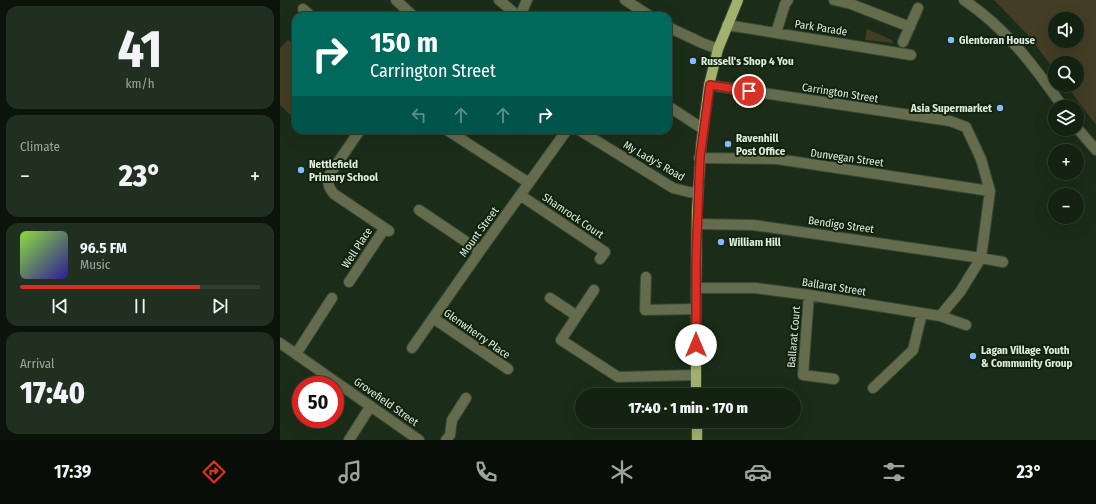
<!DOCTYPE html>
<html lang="en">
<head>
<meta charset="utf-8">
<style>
	:root { --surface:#142212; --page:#212f20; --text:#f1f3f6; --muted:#9da49f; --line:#333f32; --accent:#d93025 }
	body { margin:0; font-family:"Fira Sans Condensed",sans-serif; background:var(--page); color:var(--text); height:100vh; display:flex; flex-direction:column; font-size:15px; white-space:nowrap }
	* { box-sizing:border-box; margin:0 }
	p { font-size:13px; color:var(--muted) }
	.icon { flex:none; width:22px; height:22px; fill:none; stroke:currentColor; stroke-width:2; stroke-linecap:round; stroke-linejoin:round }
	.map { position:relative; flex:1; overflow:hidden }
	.drawer { display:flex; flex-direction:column; gap:6px; padding:6px; background:#0b130a; width:280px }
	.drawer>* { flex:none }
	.guide { position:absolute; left:12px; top:12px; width:380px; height:122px; border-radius:12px; box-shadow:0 4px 16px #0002,0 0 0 1px var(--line); background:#00695c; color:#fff; overflow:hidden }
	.fabs { position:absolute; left:768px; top:12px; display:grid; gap:8px }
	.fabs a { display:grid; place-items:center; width:36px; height:36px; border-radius:50%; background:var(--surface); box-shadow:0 4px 16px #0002,0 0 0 1px var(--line); font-size:20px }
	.speed { position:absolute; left:12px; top:376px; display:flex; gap:8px; font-size:20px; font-weight:700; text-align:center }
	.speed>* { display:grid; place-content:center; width:52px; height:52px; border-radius:50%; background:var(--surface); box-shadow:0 4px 16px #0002,0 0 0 1px var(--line); line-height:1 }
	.speed .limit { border:6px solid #d22; background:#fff; color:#111 }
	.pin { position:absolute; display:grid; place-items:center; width:34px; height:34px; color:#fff; margin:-17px; border:2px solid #fff; border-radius:50%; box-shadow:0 1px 4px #0007 }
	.me { position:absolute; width:44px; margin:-22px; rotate:0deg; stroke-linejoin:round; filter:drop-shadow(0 0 3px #0008) }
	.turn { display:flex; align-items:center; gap:14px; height:84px; padding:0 12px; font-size:18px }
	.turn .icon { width:52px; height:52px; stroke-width:2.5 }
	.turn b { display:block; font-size:28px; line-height:34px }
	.lanes { display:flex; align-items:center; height:38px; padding:0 12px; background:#0003; justify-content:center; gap:20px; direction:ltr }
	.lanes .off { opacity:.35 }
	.big { font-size:30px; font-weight:800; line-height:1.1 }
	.drawer .card { flex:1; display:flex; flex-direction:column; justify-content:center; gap:6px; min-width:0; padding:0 14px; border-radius:12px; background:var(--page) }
	.drawer .dial { align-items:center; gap:0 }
	.dial b { font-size:52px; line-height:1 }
	.song { display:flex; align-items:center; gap:12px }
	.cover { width:48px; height:48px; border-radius:6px; background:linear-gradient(135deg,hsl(90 70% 55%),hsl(250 70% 35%)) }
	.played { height:4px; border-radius:2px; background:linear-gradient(90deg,var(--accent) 75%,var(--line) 75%) }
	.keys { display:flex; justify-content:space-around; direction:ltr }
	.heat { display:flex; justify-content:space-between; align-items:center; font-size:22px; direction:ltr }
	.trip { position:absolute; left:295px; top:388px; width:226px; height:40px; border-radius:20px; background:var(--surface); box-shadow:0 4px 16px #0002,0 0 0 1px var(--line); font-weight:800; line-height:40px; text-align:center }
	.tab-bar { display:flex; height:64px; justify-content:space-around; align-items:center; background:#080e07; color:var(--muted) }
	.tab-bar .icon { width:28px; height:28px }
	.tab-bar .active { color:var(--accent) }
	.tab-bar b { font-size:18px; color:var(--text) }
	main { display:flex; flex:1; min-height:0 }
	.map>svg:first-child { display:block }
</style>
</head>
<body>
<main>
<section class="drawer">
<div class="card dial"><b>41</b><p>km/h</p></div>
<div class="card"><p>Climate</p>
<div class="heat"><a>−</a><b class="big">23°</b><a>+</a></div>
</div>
<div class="card">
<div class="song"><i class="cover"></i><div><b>96.5 FM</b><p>Music</p></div></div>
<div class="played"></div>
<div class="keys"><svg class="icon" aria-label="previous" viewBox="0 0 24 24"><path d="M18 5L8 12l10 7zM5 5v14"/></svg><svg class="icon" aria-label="pause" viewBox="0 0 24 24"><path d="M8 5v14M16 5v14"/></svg><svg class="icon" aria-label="next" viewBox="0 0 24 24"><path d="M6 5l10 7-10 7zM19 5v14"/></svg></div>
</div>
<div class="card"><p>Arrival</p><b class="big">17:40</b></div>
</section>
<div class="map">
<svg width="816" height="440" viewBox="0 0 816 440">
	<rect width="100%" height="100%" fill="#1b2d18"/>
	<path fill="#433d25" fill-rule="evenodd" d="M714,0H816V125L786,85H797V63H775V71L748,35ZM775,19H797V41H775Z
		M587,29L612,40L613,42V43L585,40Z
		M8,40L16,47V120L0,105V48Z"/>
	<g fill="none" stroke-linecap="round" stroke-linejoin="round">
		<defs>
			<path id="minor" d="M116,0L133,16
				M219,0L238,16
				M345,0L370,16
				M554,0L571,4L630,27
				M684,0C726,28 754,66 783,107
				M23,9L31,16
				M240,16L247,0
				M447,25L631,55
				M388,27L422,43L438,49
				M496,33L505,4L508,0
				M623,42L638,8
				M429,85L670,121L686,127L701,159L710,191L701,258L680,292L660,316
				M388,106L423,129
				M797,128L816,150
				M80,130L50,174C47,183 48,187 54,194L109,231
				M167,130L249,183
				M299,130L393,188L409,192L418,193
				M419,158L497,159L710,191
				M240,195L325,252L320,259
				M139,210L200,251
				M417,224L473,225L701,258L723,262
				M366,277L365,310L416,309
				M69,282L105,228
				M416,288H475L529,295L660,316L686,325
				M314,290L281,340L338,377L416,375
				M529,295L523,375L554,379
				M270,298L297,316
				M153,318L228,369
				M0,343L139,440
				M132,348L200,251L287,130
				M16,354L52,298
				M593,388L633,350L642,313
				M69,440L90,407
				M166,440L170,435L172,420L186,398"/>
			<path id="major" d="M416,395V288L417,211L421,147L429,85L438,49L458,0
				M417,421V440"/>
		</defs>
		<use href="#minor" stroke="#374834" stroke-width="12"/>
		<use href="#major" stroke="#374834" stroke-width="12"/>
		<use href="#minor" stroke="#656c4d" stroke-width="10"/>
		<use href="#major" stroke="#a2b16e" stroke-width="10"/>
	</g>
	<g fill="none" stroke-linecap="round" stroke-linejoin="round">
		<defs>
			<path id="route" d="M416,345V262L420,158L430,85L469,91"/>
		</defs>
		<use href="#route" stroke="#8d1f18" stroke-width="10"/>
		<use href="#route" stroke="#d93025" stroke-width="7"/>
	</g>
	<g fill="#86bbfb" stroke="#11230f" stroke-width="1.5">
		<circle cx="671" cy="40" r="4"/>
		<circle cx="413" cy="61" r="4"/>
		<circle cx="720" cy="108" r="4"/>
		<circle cx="448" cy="144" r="4"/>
		<circle cx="21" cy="170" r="4"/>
		<circle cx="441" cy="242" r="4"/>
		<circle cx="693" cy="356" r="4"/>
	</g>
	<g text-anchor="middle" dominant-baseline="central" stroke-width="4" stroke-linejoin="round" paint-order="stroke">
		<g font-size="11" fill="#e0ecde" stroke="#11230f">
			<text transform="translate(541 28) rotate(9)">Park Parade</text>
			<text transform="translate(560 93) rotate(9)">Carrington Street</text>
			<text transform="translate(567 158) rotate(8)">Dunvegan Street</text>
			<text transform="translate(374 161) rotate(30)">My Lady's Road</text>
			<text transform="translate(293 216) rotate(34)">Shamrock Court</text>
			<text transform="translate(561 225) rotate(8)">Bendigo Street</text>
			<text transform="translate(199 232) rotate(-54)">Mount Street</text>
			<text transform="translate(77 248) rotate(-57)">Well Place</text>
			<text transform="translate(554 287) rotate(9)">Ballarat Street</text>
			<text transform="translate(197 334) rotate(35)">Glenwherry Place</text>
			<text transform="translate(514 337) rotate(-85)">Ballarat Court</text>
			<text transform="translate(106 402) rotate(35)">Grovefield Street</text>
		</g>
		<g font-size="11" font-weight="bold" fill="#e0ecde" stroke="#11230f" text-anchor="start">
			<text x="679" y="40">Glentoran House</text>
			<text x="421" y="61">Russell's Shop 4 You</text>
			<text x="712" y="108" text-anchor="end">Asia Supermarket</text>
			<text x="456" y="138">Ravenhill<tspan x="456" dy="13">Post Office</tspan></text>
			<text x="29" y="164">Nettlefield<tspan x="29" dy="13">Primary School</tspan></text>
			<text x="449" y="242">William Hill</text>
			<text x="701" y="350">Lagan Village Youth<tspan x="701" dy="13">&amp; Community Group</tspan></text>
		</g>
	</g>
</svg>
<div class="fabs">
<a><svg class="icon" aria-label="sound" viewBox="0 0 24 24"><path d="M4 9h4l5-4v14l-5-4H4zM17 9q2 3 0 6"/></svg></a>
<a><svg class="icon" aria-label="search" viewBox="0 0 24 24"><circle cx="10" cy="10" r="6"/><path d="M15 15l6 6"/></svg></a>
<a><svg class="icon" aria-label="layers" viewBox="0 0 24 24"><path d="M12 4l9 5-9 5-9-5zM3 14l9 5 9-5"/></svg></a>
<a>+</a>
<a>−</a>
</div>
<div class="speed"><div class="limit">50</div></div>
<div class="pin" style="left:469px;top:91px;background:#d93025"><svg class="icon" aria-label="arrive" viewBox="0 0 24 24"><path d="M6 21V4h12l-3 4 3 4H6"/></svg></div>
<svg class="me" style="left:416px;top:345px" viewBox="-20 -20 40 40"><circle r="19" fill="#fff"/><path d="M0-13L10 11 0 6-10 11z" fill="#d93025"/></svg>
<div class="trip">17:40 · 1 min · 170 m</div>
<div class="guide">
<div class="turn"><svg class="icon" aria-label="right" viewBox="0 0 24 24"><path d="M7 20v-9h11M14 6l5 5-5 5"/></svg><div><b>150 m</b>Carrington Street</div></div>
<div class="lanes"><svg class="icon off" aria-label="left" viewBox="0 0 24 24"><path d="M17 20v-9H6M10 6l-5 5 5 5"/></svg><svg class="icon off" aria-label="ahead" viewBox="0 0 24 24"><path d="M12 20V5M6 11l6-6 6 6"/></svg><svg class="icon off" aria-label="ahead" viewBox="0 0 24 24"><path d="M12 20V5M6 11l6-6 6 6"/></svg><svg class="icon" aria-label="right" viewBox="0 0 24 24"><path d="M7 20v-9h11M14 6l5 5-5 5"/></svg></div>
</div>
</div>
</main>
<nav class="tab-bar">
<b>17:39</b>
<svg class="icon active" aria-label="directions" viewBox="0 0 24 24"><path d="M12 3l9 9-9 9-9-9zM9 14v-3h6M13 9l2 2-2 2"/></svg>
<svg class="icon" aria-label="music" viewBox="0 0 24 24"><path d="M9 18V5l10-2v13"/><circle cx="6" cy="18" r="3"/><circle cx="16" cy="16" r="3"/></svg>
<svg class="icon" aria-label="phone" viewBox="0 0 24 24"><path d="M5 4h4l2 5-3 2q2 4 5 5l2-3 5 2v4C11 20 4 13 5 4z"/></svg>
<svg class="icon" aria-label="climate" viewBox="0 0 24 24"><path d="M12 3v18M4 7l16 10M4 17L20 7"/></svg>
<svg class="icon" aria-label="car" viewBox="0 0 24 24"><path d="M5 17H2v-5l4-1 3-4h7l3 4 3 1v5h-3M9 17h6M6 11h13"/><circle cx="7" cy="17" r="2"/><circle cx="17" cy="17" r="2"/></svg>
<svg class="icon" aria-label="filters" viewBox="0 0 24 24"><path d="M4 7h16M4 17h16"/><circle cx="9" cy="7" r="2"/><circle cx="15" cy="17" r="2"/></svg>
<b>23°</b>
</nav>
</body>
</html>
